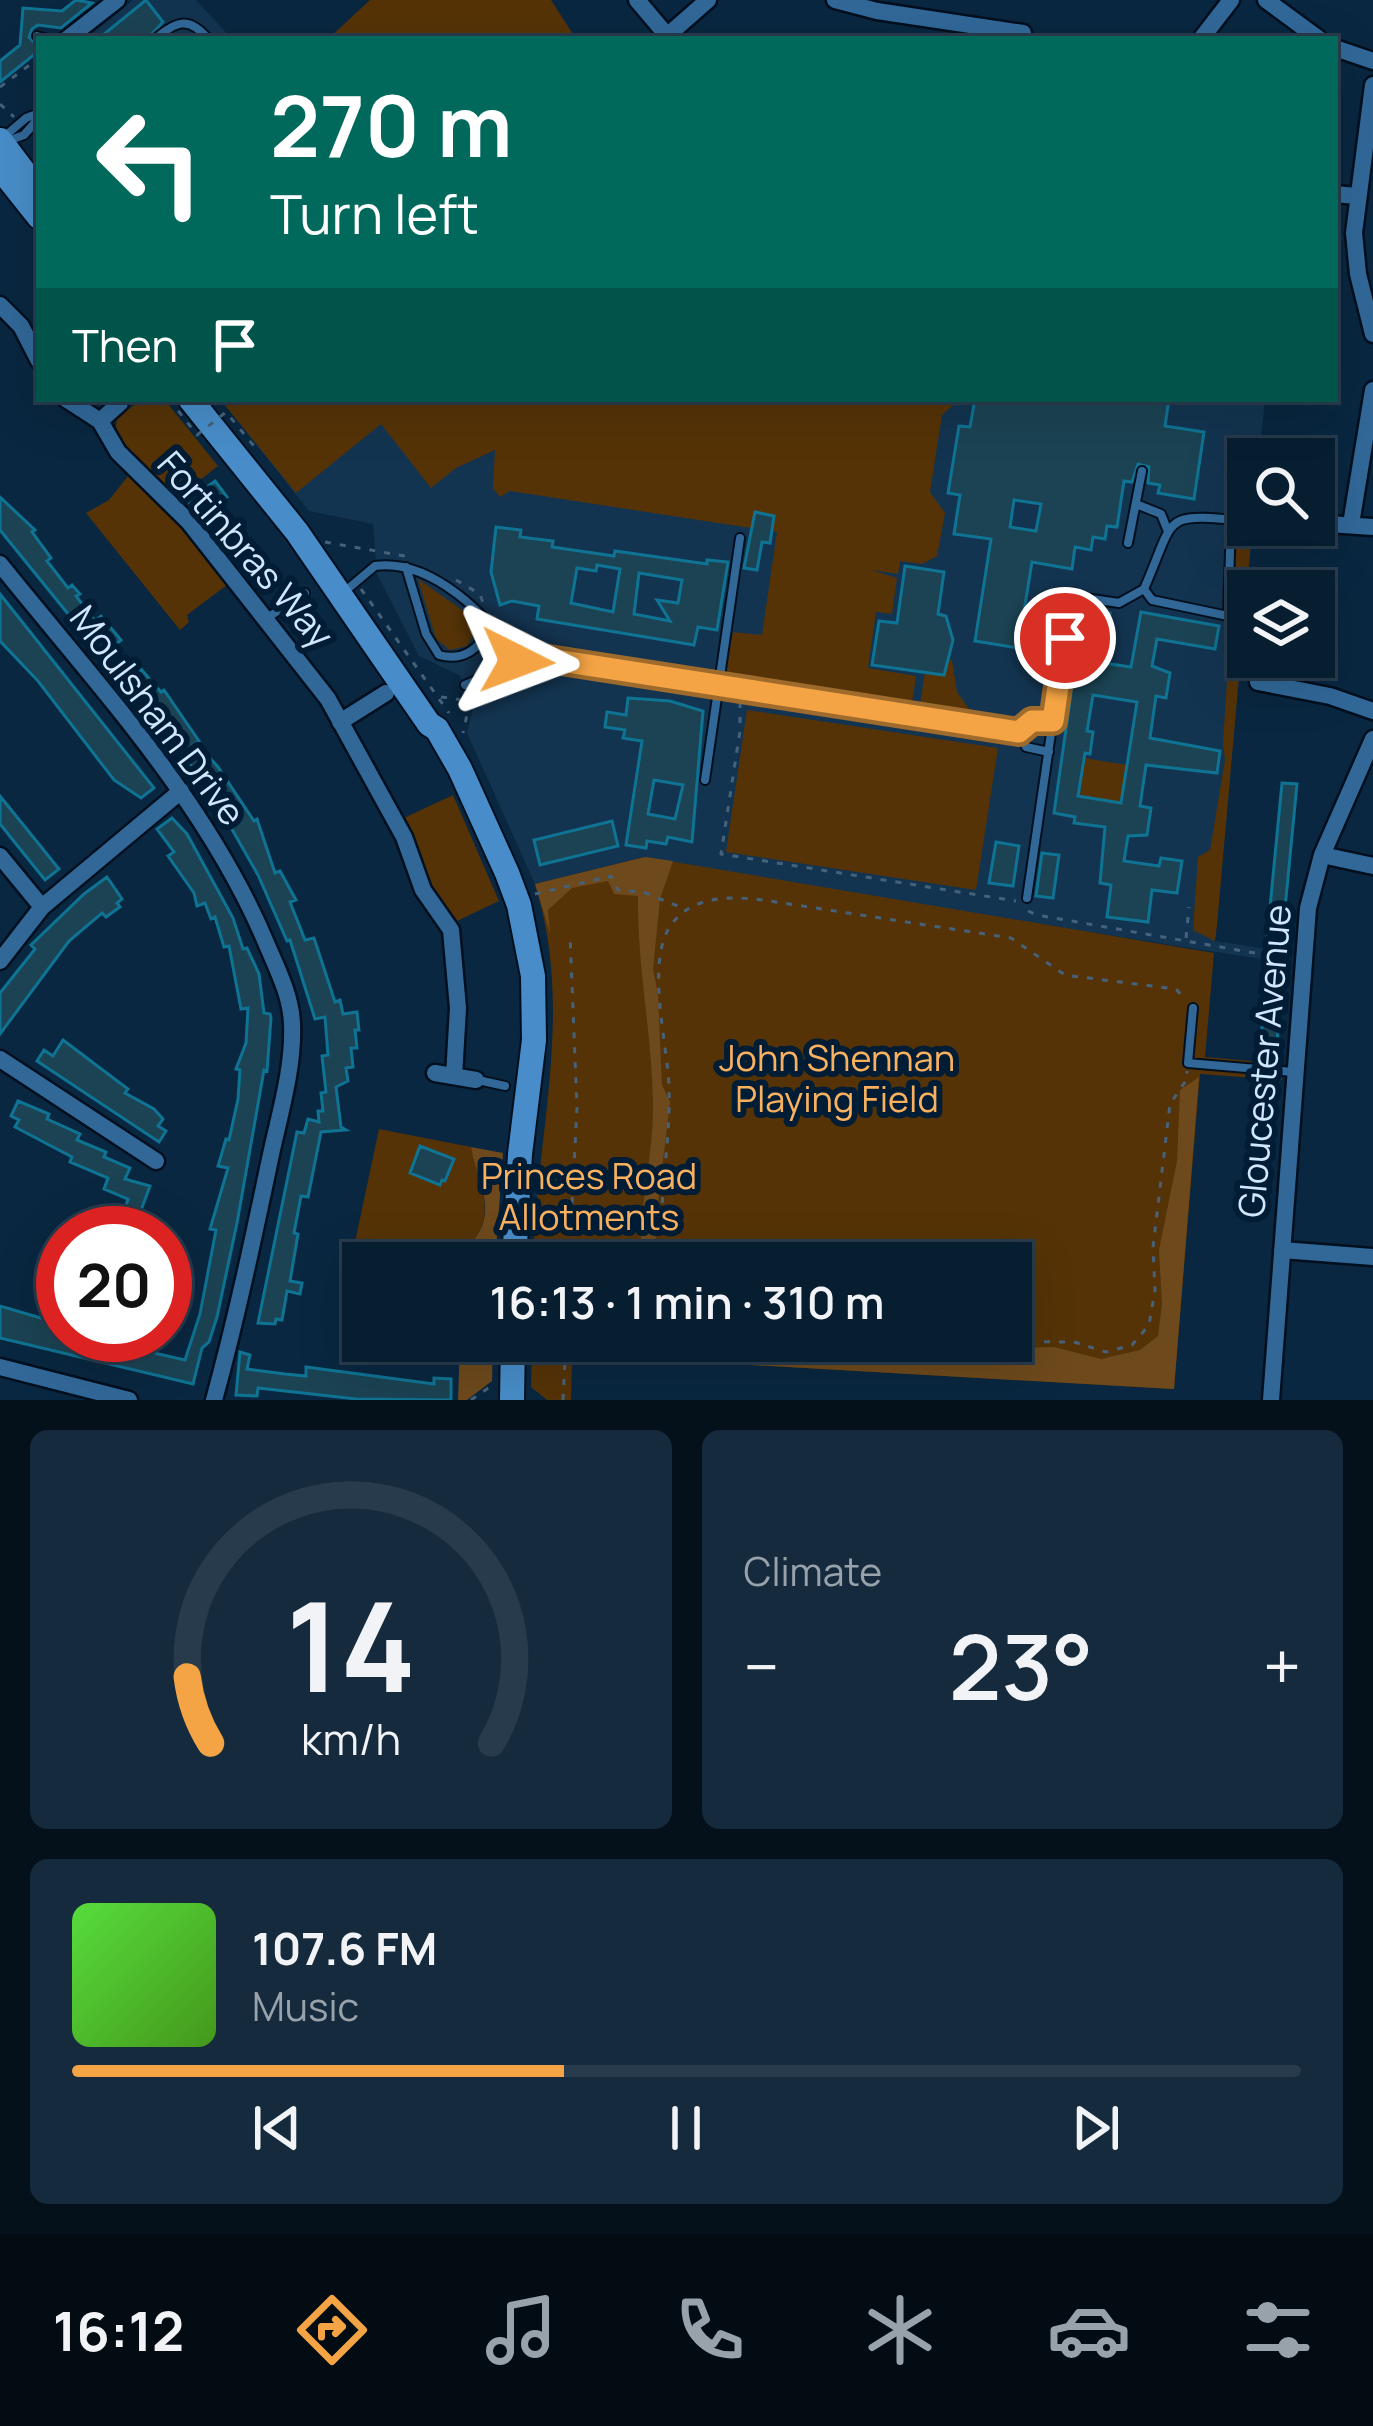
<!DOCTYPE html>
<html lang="en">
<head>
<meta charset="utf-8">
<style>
	:root { --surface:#071d30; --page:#152a3c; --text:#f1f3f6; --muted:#98a2ab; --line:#283b4c; --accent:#f4a444 }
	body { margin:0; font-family:Manrope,sans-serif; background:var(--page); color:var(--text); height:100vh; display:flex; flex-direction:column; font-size:45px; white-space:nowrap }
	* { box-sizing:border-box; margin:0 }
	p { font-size:39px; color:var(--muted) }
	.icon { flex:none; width:66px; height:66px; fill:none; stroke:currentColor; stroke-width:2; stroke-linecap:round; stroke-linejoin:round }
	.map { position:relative; height:1400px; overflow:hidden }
	.details { display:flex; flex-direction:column; gap:30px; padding:30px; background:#04101a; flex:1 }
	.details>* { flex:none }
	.top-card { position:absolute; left:36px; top:36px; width:1302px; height:366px; border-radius:0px; box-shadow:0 12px 48px #0002,0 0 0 3px var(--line); background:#00695c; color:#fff; overflow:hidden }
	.fabs { position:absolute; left:1227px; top:438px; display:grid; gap:24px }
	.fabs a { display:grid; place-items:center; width:108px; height:108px; border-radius:0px; background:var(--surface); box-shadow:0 12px 48px #0002,0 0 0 3px var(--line); font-size:60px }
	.speed { position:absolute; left:36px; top:1206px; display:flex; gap:24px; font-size:60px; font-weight:700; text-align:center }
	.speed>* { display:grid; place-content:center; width:156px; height:156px; border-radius:50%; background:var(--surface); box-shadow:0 12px 48px #0002,0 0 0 3px var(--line); line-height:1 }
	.speed .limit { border:18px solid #d22; background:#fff; color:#111 }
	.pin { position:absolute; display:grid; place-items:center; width:102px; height:102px; color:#fff; margin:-51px; border:6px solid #fff; border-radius:50%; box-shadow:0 3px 12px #0007 }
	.me { position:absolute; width:132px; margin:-66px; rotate:93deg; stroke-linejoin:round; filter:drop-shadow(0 0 9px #0008) }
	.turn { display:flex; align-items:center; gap:42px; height:252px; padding:0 36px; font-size:54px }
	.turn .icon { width:156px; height:156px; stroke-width:2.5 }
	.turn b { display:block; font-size:84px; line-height:102px }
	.then { display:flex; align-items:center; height:114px; padding:0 36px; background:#0003; gap:24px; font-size:45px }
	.big { font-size:90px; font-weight:600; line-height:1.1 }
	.details .card { flex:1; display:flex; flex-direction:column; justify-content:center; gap:18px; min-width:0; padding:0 42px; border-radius:18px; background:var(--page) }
	.details .dial { align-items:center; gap:0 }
	.dial svg { height:312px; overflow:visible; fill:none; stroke:var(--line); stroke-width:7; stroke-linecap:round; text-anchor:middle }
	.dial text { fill:var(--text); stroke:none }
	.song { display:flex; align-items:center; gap:36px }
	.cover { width:144px; height:144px; border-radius:18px; background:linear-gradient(135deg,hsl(110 70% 55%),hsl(100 70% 35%)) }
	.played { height:12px; border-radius:6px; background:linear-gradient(90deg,var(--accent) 40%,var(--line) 40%) }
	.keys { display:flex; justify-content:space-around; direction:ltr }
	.heat { display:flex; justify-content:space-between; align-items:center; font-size:66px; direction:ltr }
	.details .tiles { flex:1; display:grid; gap:30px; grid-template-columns:1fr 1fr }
	.card:last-child { grid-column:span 2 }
	.trip { position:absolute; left:342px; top:1242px; width:690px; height:120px; border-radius:0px; background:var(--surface); box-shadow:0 12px 48px #0002,0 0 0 3px var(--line); font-weight:600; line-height:120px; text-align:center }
	.tabs { display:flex; height:192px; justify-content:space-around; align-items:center; background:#030c13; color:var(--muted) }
	.tabs .icon { width:84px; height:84px }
	.tabs .current { color:var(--accent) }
	.tabs b { font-size:54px; color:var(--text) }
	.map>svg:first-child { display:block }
</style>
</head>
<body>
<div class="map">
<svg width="1373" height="1400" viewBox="0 0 1373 1400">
	<rect width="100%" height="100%" fill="#092740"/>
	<path fill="#133450" d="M133,0H196L232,39H85Z
		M220,399H1265L1259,459H1248V525H1253L1215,941L1287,952L1286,963L911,904L645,857L535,884L467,733L474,703L459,675L419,656L377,574L373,524L309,511Z"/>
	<path fill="#553307" d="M370,0H551L576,39H328Z
		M142,399H164L218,466L177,498L124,446L116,427L117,418Z
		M220,399H960L942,415L930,492L945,513L937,556L922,564L900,561L898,574L871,570L897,578L892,614L876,612L868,668L916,676L911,710L737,682L726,670L733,632L762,635L777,532L510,491L500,497L493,488L495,450L456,468L431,488L381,424L296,493Z
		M128,476L181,525L227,585L187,615L189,622L180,630L86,513L109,500Z
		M1252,530L1217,925L1215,941L1193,930L1198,857L1210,850L1225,760L1223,743L1236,540L1241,532Z
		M418,579L468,614L475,632L467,646L450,650L436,639Z
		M948,660H952L957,692L972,713V719L919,711L925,672L944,675Z
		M747,710L998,748L976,890L726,852Z
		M1084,758L1127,765L1120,802L1080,796Z
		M453,795L499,901L457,921L429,885L404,818Z
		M645,857L1214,953L1205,1057L1283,1064L1282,1080L1200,1074L1174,1389L646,1359H572L571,1400H547L531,1387L532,1341H1011V1263H533C536,1133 575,1013 535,884Z
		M379,1129L471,1147C475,1176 495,1204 478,1234C471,1246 458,1252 452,1263H363V1318L340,1313Z"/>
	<path fill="#6e491c" d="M645,857L673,861L660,899L653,969L658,994L662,1085L670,1102L656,1219L655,1263H641C638,1207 654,1156 653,1103C652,1034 637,966 638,896L614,894L608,881L572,888L548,910L550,933L535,884Z
		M1199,1077L1174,1389L646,1359L645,1341L909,1344L935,1350L1054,1347L1101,1359L1140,1350L1158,1336L1162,1304L1159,1250L1177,1161L1180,1090Z
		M471,1147L503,1153L495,1263H452C458,1252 471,1246 478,1234C496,1204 475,1177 471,1147Z
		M460,1341H493L492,1381L467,1400H458Z"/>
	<path fill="#1b4353" stroke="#0f7393" stroke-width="3" fill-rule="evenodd" d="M76,0L92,3L61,28L38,25L32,29L29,37L36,44L35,54L0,82V61L20,45L23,8L62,11Z
		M146,0L163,22L147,39H98Z
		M975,399H1169L1165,426L1204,432L1194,499L1158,493L1160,485L1148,483L1149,467L1138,464L1132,482L1124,481L1117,527L1107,526L1105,539L1093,537L1091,550L1075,547L1072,569L1032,562L1018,648L975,641L991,539L954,534L960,495L948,493L959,426L970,427ZM1014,500L1041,504L1036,531L1010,527Z
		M215,481L227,497L215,506L220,512L206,523L183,495L197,483L203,490Z
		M0,497L35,530L32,532L51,558L47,561L68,588L72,585L80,594L76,596L95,621L101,616L121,640L114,646L128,663L137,672L141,669L161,692L164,690L199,741L193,745L206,761L210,758L218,767L254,821L257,819L275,873L280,871L296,900L290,902L305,940L314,938L335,1002L340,1000L343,1014L357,1012L359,1030H355L357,1048H351L353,1067L346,1068L348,1081L336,1087L341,1127L346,1130L321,1132L308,1197L301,1196L294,1233L298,1234L290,1281L302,1283L300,1294L287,1291L282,1320L276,1319L275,1324L258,1323L297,1132L304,1133L308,1119L319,1122L318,1111H323L321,1093L326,1092L322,1056L328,1055L325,1017L315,1019L290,940L287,941L258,875L225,817L189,763L0,530Z
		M755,512L774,516L770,543L762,542L757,570L744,568Z
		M496,527L521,530L520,537L553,541L552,547L614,556L615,551L707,564V560L728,562L717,630L698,627L694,645L537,619L539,606L512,601L500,605L491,572ZM597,565L620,569L613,612L571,603L577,568L596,571ZM639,573L682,580L678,603L657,600L670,621L634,614Z
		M905,566L944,572L938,614L946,616L953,640L944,675L872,665L879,621L897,623Z
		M0,594L154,788L141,798L114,780L38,681L0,641Z
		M1083,609L1110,613L1103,663L1131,667L1141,612L1219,626L1215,649L1157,639L1152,666L1170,673L1166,698L1156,696L1150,738L1220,751L1217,773L1146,765L1140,806L1151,808L1147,835L1128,836L1124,861L1159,866L1161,858L1182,861L1177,893L1152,890L1148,922L1107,917L1111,885L1100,883L1105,827L1074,823L1075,817L1054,813ZM1093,695L1137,702L1121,803L1078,796L1085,753L1090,754L1093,732L1087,731Z
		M628,698L670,701L703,711L692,842L668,837L666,844L647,841L646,848L626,845L642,741L623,738L625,730L605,727L607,712L626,715ZM654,780L683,785L675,819L648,814Z
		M1282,783L1297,784L1281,950L1266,949Z
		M0,796L59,869L45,880L0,824Z
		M172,818L187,834L233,918L243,949L247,948L259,974L264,1013L270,1014L271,1018L267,1071L264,1070L237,1223L217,1317L209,1342L202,1348L193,1384L0,1338V1306L51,1321L54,1319L63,1325V1335L87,1339L89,1335H117L114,1344L185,1360L200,1314L216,1230L210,1229L228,1168L218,1166L226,1139L229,1140L238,1099L240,1070L236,1069L246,1043L248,1008L241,1009L229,946L224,947L215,917L211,919L205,903L197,906L194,893L168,856L174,852L157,829Z
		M612,821L618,846L540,865L534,840Z
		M996,842L1019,846L1013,886L989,883Z
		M1042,853L1059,855L1053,898L1036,896Z
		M107,877L122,899L117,903L120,907L106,917L102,913L69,941L0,1034V993L35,949L31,945L84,894Z
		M1266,970L1282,972L1276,1058L1260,1057Z
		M63,1040L128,1089L125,1093L154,1109L163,1119L158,1126L166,1131L159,1142L37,1061L44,1050L53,1056Z
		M18,1101L49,1114L47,1119L80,1134L77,1140L106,1152L104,1157L130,1168L125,1179L150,1186L140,1213L125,1209L128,1199L104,1189L108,1178L70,1162L72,1157L15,1127L19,1120L11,1116Z
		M420,1146L454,1159L445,1181L442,1180L440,1185L410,1173Z
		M240,1352L250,1355L247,1369L285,1374L306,1376V1367L434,1384V1378L451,1379V1400L356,1399L258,1388L257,1396L236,1395Z"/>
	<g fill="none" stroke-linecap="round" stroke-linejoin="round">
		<defs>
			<path id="lane" d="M37,36L48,39
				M155,39C176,21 189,16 208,39
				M5,136L26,118L39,113
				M8,141L24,135L39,118
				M1136,504L1161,514L1167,529
				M1128,543L1142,471
				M406,567L426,634L439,655C465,662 478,648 492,628
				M350,587L375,566C430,558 491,616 517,661
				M1144,589L1152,600L1228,616L1231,520
				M267,618L305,593
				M465,685L529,657L1019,732
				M1019,732L1026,747L1049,752
				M1019,732L1032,721H1053
				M705,780L740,538
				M1027,898L1071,596L1119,603L1144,589C1177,514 1159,513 1248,521
				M1193,1008L1188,1063L1293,1072
				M478,1080L505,1086"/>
			<path id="street" d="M637,0L670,39
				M835,0L877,11L1023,33L1022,39
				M1266,0L1319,39
				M667,36L708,0
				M67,39L117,0
				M1201,39L1231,0
				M1335,48L1373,61
				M1373,85L1354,233L1358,274L1373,334
				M1335,194L1356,196
				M0,305L21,326L39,361
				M66,399L100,421L118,452L189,522L328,699L404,837L423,890L451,930L458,1008L454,1076
				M100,421L120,403
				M1314,523L1373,527
				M1351,524L1373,390
				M0,564C97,685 207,801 267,945C278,971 291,996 292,1024C294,1068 279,1116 270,1159C253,1240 236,1320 214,1400
				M1258,682L1330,696L1373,711
				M340,722L386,693
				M1322,855L1373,866
				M0,856L42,907
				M0,961L42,907L181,791
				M0,1059L156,1161
				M435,1073L476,1080
				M1282,1250L1373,1257
				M0,1367L129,1400
				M1271,1400L1308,908L1322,855L1373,739"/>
			<path id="primary" d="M0,140L39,192
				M0,168L39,217
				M190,399L297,532L429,724L437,729L460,769L507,873L519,905L533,976L534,1040L520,1154L514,1263
				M512,1400L513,1341"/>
		</defs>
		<use href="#lane" stroke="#010f1e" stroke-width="12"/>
		<use href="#street" stroke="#010f1e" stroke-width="21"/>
		<use href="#primary" stroke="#010f1e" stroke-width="28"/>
		<path stroke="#46627a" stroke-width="3" stroke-dasharray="6 9" stroke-linecap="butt" d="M0,87L39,58
			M0,104L14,117
			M325,542L410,557
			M456,580L480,594L483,603
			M361,589L449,713
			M441,697L470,701L463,733
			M740,702V731L721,854L1016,901
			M535,894L611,876L618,890L643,892L685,909
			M1028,911L1037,915L1289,959
			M1186,938L1189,907
			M569,1263L577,1108L570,934
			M664,1263C656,1205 671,1147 669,1089C668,1045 645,962 671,925C693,895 730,896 763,900L1011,938L1065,975L1176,989L1186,1000
			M894,1341L1074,1342L1106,1352L1132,1345L1149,1325L1155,1290L1153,1247L1170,1104L1187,1079V1071
			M471,1400L494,1384
			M563,1400L566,1341"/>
		<use href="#lane" stroke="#316898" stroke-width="8"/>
		<use href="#street" stroke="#316898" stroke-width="16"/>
		<use href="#primary" stroke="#488dc9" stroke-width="24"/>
		<path stroke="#46627a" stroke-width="3" stroke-dasharray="6 9" stroke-linecap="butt" d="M169,399L197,435L226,412L258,451"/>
	</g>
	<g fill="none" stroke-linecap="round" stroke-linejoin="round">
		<defs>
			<path id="route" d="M517,661L529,656L1019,732L1032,721H1053L1065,638"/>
		</defs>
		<use href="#route" stroke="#9f6b2c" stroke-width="30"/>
		<use href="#route" stroke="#f4a444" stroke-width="21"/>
	</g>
	<g text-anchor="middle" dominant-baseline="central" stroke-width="12" stroke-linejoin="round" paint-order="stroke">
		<g font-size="36" fill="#d0e7fd" stroke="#011d35">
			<text transform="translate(246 549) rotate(49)">Fortinbras Way</text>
			<text transform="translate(158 715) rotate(53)">Moulsham Drive</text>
			<text transform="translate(1264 1061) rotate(-85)">Gloucester Avenue</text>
		</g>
		<g font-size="36" fill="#f9b160" stroke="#011d35">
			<text x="837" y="1057">John Shennan<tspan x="837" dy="41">Playing Field</tspan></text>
			<text x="589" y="1175">Princes Road<tspan x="589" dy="41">Allotments</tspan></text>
		</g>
	</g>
</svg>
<div class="fabs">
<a><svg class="icon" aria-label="search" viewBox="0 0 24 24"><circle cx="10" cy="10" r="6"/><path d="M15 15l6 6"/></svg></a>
<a><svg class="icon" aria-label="layers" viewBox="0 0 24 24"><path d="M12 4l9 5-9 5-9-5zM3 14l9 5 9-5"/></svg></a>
</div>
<div class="speed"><div class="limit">20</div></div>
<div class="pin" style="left:1065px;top:638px;background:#d93025"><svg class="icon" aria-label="arrive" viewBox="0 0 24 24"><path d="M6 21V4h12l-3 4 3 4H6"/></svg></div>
<svg class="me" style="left:517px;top:661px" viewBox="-20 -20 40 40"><path d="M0-17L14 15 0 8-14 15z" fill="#f4a444" stroke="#fff" stroke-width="4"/></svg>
<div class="trip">16:13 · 1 min · 310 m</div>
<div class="top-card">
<div class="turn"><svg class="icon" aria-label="left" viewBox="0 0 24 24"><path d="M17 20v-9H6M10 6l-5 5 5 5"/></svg><div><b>270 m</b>Turn left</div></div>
<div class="then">Then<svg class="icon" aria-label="arrive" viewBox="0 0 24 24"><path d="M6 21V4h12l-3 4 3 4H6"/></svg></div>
</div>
</div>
<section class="details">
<div class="tiles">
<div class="card dial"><svg viewBox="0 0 100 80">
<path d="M14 69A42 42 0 1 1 86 69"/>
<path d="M14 69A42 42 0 0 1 8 52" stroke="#f4a444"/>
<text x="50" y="56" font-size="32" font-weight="700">14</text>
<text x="50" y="72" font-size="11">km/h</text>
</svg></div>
<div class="card"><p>Climate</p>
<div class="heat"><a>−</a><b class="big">23°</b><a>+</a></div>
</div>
<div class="card">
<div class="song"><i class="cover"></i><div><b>107.6 FM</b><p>Music</p></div></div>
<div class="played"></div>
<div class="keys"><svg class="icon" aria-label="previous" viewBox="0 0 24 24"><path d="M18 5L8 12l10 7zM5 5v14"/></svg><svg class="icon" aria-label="pause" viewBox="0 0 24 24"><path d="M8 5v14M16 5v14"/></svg><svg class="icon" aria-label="next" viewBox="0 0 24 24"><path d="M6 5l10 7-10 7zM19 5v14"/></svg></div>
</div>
</div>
</section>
<nav class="tabs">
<b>16:12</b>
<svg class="icon current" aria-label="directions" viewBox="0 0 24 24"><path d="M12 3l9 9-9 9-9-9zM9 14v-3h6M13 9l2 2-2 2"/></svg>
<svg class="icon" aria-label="music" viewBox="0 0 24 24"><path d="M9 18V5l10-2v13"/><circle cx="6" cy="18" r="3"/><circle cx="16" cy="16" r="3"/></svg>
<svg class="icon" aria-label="phone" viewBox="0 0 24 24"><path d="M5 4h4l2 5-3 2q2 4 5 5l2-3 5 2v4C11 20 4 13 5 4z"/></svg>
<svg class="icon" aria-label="climate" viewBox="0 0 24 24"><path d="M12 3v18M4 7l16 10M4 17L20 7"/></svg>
<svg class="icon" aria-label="car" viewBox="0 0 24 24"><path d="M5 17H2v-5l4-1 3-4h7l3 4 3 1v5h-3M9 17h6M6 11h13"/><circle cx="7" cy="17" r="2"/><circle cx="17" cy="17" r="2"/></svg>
<svg class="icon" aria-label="filters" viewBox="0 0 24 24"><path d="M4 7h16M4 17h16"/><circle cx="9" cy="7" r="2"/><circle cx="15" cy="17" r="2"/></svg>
</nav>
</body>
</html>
